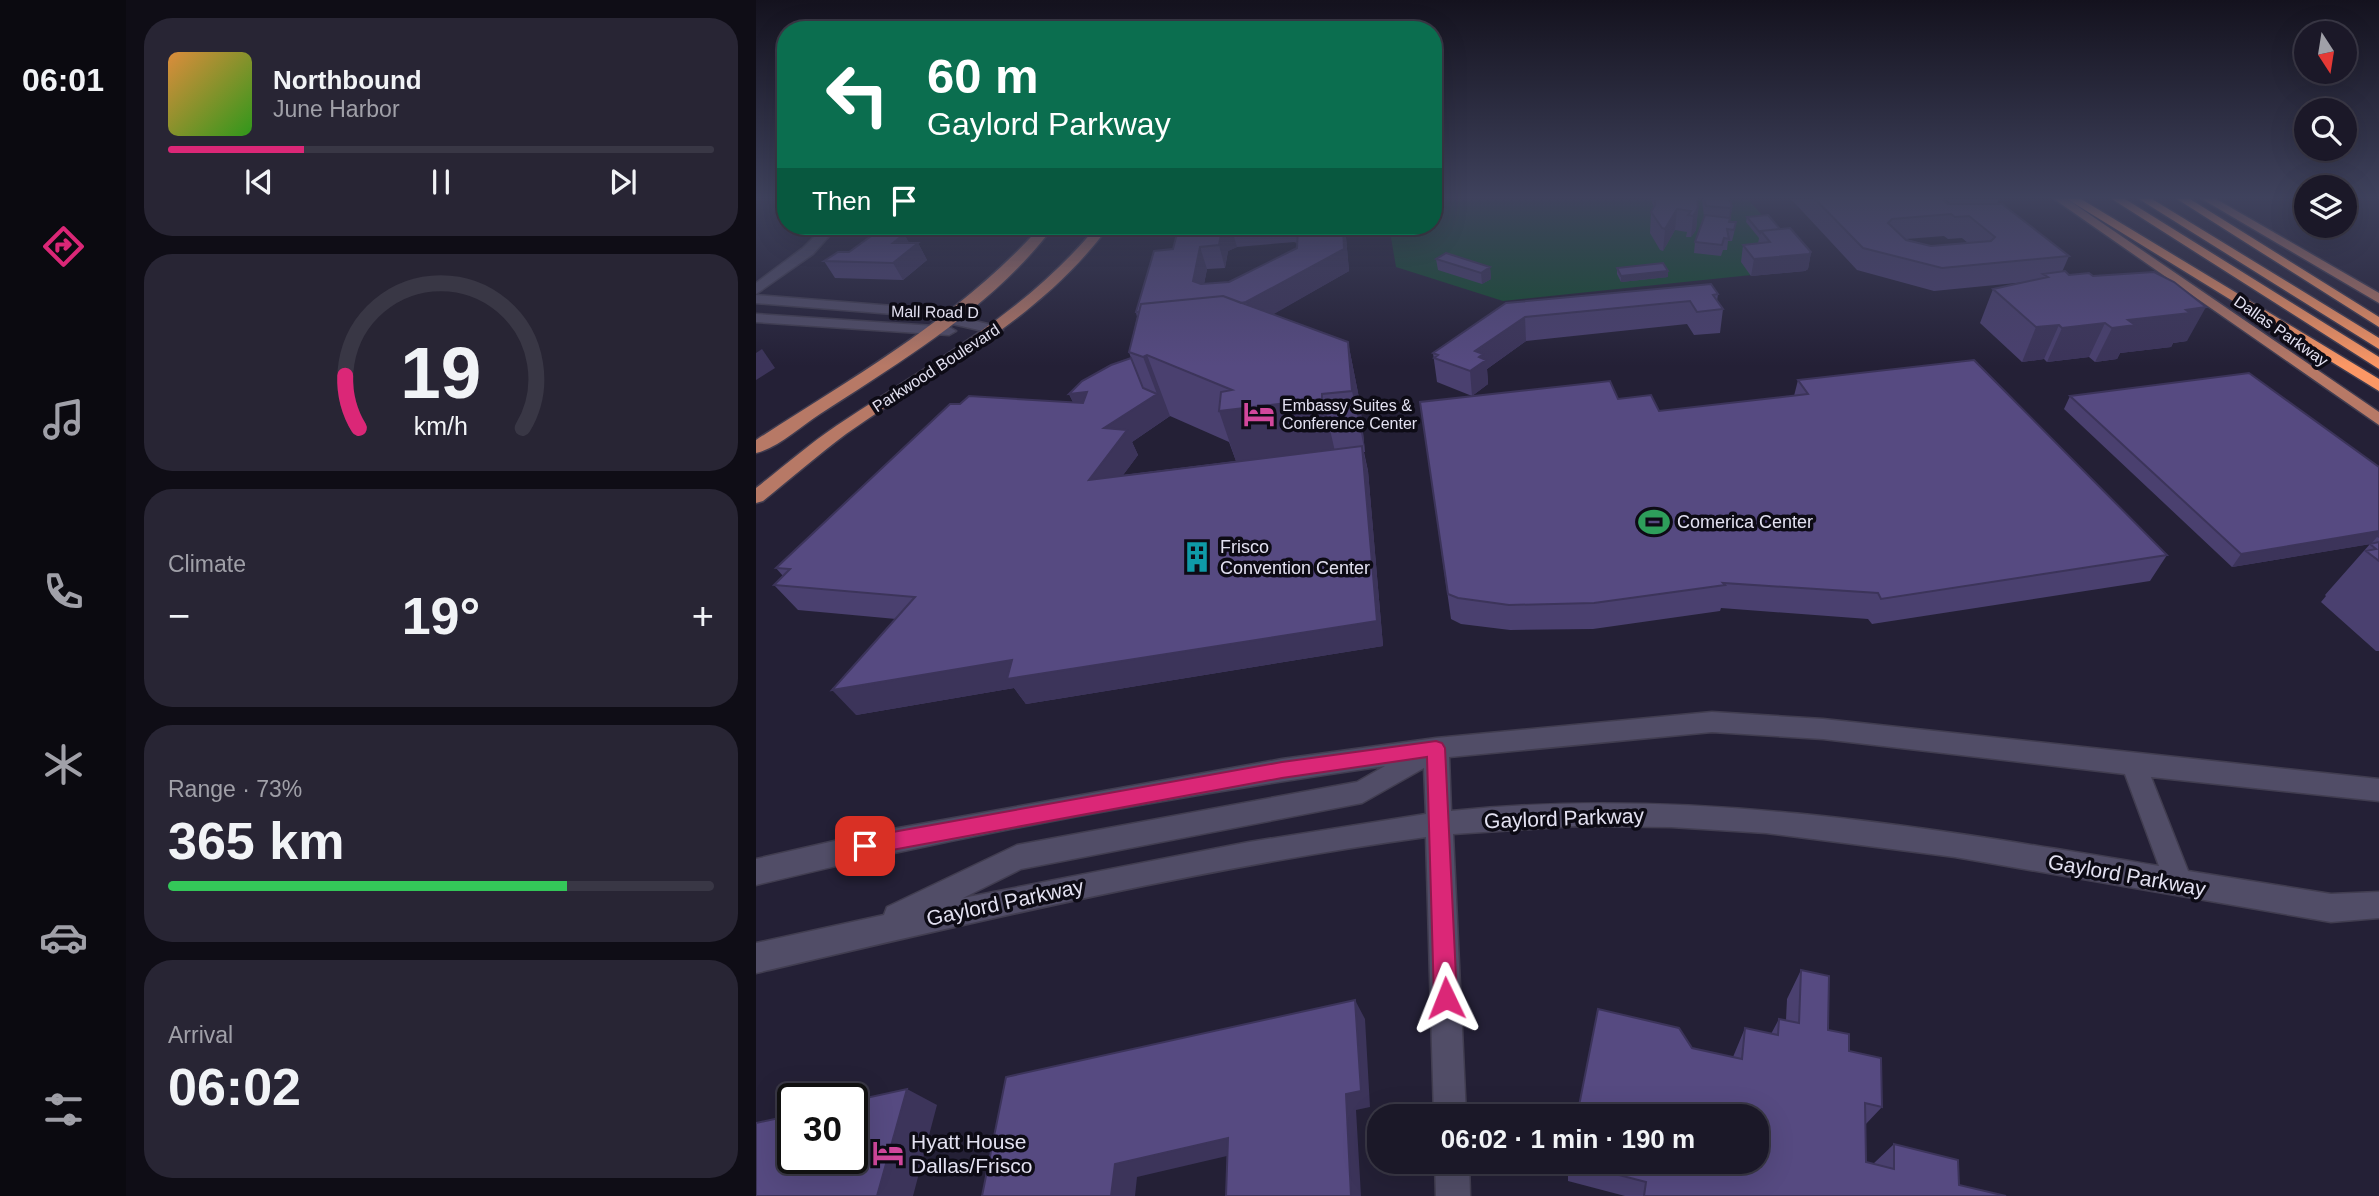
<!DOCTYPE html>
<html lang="en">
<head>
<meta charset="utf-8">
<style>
	:root { --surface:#1b1828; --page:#282534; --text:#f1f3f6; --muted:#a0a0a8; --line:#393745; --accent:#db2777 }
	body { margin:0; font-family:Arial,sans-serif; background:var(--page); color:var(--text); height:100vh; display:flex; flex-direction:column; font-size:26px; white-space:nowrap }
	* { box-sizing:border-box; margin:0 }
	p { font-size:23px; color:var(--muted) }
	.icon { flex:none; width:38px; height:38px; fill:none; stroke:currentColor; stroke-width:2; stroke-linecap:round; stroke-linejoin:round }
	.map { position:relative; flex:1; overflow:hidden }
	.details { display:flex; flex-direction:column; gap:18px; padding:18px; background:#0f0d16; width:630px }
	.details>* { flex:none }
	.hud { position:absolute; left:21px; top:21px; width:665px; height:214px; border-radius:28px; box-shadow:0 7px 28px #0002,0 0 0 2px var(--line); background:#0b6e4f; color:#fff; overflow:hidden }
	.needle { width:46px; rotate:168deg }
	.tools { position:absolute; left:1538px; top:21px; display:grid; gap:14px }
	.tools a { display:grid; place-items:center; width:63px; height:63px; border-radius:50%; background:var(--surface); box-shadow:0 7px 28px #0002,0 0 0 2px var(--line); font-size:35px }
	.speed { position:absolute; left:21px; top:1083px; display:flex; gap:14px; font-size:35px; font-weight:700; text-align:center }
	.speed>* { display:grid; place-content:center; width:91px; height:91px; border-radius:50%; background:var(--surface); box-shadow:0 7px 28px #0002,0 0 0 2px var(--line); line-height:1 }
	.speed .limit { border:4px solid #111; border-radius:10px; background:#fff; color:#111 }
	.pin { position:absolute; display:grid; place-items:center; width:60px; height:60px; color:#fff; margin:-30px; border-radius:14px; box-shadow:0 4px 10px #0006 }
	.me { position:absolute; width:77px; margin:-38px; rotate:358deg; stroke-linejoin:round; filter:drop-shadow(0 0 5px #0008) }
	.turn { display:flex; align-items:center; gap:24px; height:147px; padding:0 35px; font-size:32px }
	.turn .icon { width:91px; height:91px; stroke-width:2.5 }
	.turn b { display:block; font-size:49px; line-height:60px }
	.then { display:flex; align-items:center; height:66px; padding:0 35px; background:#0003; gap:14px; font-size:26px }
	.big { font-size:52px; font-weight:700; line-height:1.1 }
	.details .tile { flex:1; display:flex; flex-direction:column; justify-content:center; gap:10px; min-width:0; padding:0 24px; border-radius:28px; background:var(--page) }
	.details .dial { align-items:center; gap:0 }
	.dial svg { height:182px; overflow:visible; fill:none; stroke:var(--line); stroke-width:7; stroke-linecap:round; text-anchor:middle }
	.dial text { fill:var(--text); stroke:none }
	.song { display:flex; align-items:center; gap:21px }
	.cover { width:84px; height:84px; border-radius:10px; background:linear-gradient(135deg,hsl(30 70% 55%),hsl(110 70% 35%)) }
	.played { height:7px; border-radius:4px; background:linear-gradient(90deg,var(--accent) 25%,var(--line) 25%) }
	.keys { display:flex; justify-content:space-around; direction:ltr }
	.heat { display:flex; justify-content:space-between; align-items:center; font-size:38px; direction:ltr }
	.charge { height:10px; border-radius:5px; background:linear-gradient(90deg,#34c759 73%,var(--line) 0) }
	.trip { position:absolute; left:611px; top:1104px; width:402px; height:70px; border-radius:28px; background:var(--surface); box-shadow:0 7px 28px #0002,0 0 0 2px var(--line); font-weight:700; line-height:70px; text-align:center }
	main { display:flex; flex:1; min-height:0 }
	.tab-bar { display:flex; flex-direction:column; width:126px; justify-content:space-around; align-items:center; background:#0b0a10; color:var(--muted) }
	.tab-bar .icon { width:49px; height:49px }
	.tab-bar .on { color:var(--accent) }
	.tab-bar b { font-size:32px; color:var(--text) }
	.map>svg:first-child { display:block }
</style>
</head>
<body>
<main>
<nav class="tab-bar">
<b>06:01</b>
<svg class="icon on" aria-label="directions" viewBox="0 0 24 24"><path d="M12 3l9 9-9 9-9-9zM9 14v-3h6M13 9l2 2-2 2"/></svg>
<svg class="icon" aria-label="music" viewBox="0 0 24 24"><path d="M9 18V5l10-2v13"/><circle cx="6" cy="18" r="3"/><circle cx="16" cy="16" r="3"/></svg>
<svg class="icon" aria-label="phone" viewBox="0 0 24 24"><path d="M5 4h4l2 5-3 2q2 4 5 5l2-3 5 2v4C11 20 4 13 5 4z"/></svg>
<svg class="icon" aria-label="climate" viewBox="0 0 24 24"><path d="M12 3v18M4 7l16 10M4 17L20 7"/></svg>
<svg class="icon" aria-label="car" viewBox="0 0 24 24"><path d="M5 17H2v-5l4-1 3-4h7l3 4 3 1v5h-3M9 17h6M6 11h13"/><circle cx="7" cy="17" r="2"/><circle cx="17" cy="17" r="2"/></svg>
<svg class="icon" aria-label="filters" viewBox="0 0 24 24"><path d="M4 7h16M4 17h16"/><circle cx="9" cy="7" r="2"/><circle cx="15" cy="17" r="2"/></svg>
</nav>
<section class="details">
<div class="tile">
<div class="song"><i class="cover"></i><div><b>Northbound</b><p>June Harbor</p></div></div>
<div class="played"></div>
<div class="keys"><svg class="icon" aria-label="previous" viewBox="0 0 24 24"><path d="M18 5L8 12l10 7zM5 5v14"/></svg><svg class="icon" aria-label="pause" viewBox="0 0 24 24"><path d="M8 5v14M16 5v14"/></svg><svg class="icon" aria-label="next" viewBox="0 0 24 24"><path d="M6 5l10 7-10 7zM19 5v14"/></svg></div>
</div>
<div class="tile dial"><svg viewBox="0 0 100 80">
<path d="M14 69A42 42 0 1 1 86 69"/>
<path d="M14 69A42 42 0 0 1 8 46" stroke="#db2777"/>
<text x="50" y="56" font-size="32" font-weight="700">19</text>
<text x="50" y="72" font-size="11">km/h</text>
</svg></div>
<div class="tile"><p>Climate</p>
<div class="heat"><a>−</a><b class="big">19°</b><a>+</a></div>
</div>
<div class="tile"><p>Range · 73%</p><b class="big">365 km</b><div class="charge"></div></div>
<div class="tile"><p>Arrival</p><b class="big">06:02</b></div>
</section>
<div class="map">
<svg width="1623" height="1196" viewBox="0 0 1623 1196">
	<rect width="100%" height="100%" fill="#242036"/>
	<path fill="#124e2d" d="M677,199H992L1052,269L747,301L640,267L633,226H677Z"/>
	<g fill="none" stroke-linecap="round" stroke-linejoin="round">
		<defs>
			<path id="minor" d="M69,226H82L57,254L0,294V283L47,248Z
				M0,295L162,308L245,327L247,330L240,334L162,316L0,303Z
				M0,314L193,327L200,331L193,335L0,322Z
				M956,712L1067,719L1623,779V801L1395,777L1432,871L1575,894L1623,892V918L1575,922L1199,857L1010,833L915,827L820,826L697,834L710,1116H678L670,837C444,868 222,921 0,973V943L128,915L131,907L261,845L601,782L629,766C419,796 207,834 0,885V859L109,834L526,759L680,738ZM956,732L1067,739L1369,774L1403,866C1169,827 934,786 695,811L693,757ZM668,768L670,814L493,842L207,898L265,869L606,803Z
				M679,1162H713L714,1196H680Z"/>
			<path id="major" d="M1298,199H1311L1623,412V425Z
				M1446,199H1460L1623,293V303Z
				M285,226H298C238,306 147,360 64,414C45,426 22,448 0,453V440C101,375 205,316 285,226Z
				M341,226H353C285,319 182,369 90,434C62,455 34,479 7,501L0,503V488C27,467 52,445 80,426C174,363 268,315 341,226Z"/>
			<path id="highway" d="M1311,199H1325L1623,379V391Z
				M1356,199H1369L1623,357V369Z
				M1383,199H1396L1623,338V349Z
				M1421,199H1434L1623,317V327Z"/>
		</defs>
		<use href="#minor" stroke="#413d50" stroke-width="3"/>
		<use href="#major" stroke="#413d50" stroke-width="3"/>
		<use href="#highway" stroke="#413d50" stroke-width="3"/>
		<use href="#minor" fill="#514d67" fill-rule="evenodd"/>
		<use href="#major" fill="#b77966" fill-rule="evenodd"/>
		<use href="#highway" fill="#fb9765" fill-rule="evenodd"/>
	</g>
	<path fill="#4a406f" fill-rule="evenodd" d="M895,199H941L942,208L940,230L935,237H930L931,232L919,230L907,251L904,250L894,233L895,212L898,208Z
		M946,199H973L976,206L974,222H980L978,233L976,241H972L971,250H967L965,256L938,253L939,242L948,217Z
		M1035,199H1186L1192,204H1196L1189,199H1243L1241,204L1313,256L1306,272L1431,341L1417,343L1415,347L1364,353L1361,359L1339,362L1333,357L1291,362L1288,359L1266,362L1224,323L1237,289L1270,282L1178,291L1101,270ZM1188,236L1192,239L1206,238L1212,243L1175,246L1150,239Z
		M991,217L1024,229L1055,252L1052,269L1049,271L995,276L985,262L987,245L1002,244L1003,238L990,222Z
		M423,226H589L593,271L517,314L592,342L604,403L609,452H608L612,471L627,646L270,704L258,688L100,715L140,619L42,610L18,585L27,576L20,568L204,404L317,402L313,394L375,358L373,352L381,317L380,312L417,249ZM538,242L541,243V248L473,282L448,284L451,269L469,268L472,251L481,247ZM414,416L473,442L480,461L367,475L382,455L376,442Z
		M148,234L153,243H162L171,260L147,280L79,278L68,261L93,252Z
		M680,259L734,267L735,279L726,284L682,270Z
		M861,268L912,271V277L865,282L861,274Z
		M962,294L961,301L967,309L964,333L938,335L931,324L770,341L731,369L732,384L716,396L681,382L677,353L750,303Z
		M1042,380L1411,555L1394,581L1116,624L1112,619L965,608L964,611L837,629L754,630L705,624L695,619L664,402L862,399L903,411L1038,396Z
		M1314,396L1623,467V651H1620L1565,602L1570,596L1569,595L1614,544L1476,567L1308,409Z
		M1045,970L1072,1030L1093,1051L1126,1107L1109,1125L1110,1162L1117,1164L1138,1144L1203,1185L1250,1196H869L812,1181V1162L936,1048L977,1057L989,1028L1015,1034L1023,1019L1030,1020L1031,999Z"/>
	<path fill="#3c345a" d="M976,206L975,217L973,219L974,208Z
		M942,208L940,230L935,237L937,216Z
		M921,209L919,230L907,251L909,229Z
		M444,226H475L481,247L472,251L469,268L463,245Z
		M587,226H589L593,271L497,326L490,302Z
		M148,234L156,248L162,243L171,260L147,280L137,263V243Z
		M444,247L451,269L444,304L437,281Z
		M1055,252L1052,269L1049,271L995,276L998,259Z
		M734,267L735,279L726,284L725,273Z
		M912,271V277L865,282V276Z
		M1450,307L1431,341L1417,343L1415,347L1364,353L1361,359L1339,362L1356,328L1372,320L1430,310Z
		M769,317L770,341L731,369L732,384L716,396L714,371L719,351Z
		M1349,323L1333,357L1291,362L1306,328Z
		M1303,325L1288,359L1266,362L1280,327Z
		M592,342L604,403L609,452L596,391Z
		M6,349L19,368L0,380V353Z
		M391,355L414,416L376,442L382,455L345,505L333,480L348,428L401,394L387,357Z
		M331,392L325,419L313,394Z
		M566,394L580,456L484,473L463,411Z
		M606,446L612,471L627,646L270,704L258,688L100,715L76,690Z
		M1623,531V538L1621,537L1615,544L1476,567L1485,554Z
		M599,1000L609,1019L614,1107L600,1110L605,1196H595L590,1094Z
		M151,1089L181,1105L157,1196H121Z
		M472,1138L488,1152L381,1177L379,1196H355L359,1164Z"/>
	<path fill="#564a81" stroke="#3c345a" stroke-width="2" fill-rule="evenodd" d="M899,199H941L942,208L937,216L932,215L935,211L921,209L909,229L906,228L895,212L899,205Z
		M948,199H973L976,206L974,208L950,206Z
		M1059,199H1186L1192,204H1246L1313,256L1186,268L1107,248ZM1195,214L1199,217L1213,216L1239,237L1235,241L1175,246L1150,240L1132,223L1136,219Z
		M949,215L974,218L973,222H980L978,230L971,229L973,239L968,238L966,245L939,242Z
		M1012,215L1024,229L1005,231L1004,233L991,217Z
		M423,226H473L466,229L463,245L444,247L437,281L445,284L473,282L541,248L542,226H587L588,249L490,302L485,303L467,296L385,304L383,312H380L398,251L417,249Z
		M1034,228L1055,252L1053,254L998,259L987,245L1014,242L1005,231Z
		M118,234H148L137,243H162L137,263L68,261L82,252H93Z
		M690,253L734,267L725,273L680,259Z
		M907,263L912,271L865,276L861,268Z
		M1309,271L1313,275L1333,273L1337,276L1398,272L1418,282L1450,307L1430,310L1434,313L1372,320L1379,325L1356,328L1349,323L1306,328L1303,325L1280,327L1237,289L1292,277L1287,274Z
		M955,284L962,294L957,295L967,309L941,312L934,301L769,317L719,351L727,354L723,357L730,360L714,371L678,358L682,355L677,353L750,303Z
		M467,296L592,342L596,391L566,394V399L463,411L465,392L476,390L391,355L387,357L373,352L385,304Z
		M375,358L387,388L401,394L348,428L371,430L333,480L606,446L621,621L251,679L256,660L76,690L159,597L18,585L34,569L20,568L194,404H204L213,396L327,403L331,392L313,394L326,381L355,365Z
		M1218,360L1411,555L1125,599L1122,593L967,583L969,585L838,603L753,605L702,598L692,594L664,402L854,381L862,399L895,395L903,411L1052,394L1042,380Z
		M1493,373L1623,467V531L1485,554L1314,396Z
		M1623,542V561L1610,551L1620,549L1614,544Z
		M1045,970L1073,976L1072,1030L1093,1034V1051L1125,1058L1126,1107L1109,1103L1110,1162L1138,1169V1144L1202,1160L1203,1185L1250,1196H888L890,1182L813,1162H1001V1116H821L842,1009L923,1028L936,1048L986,1059L989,1028L1022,1035L1023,1019L1043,1023Z
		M599,1000L605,1091L590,1094L595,1196H470L472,1138L359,1164L355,1196H226L250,1077Z
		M151,1089L121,1196H0V1123L37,1115V1158H96V1101Z"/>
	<linearGradient id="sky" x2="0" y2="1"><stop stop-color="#14121e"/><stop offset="0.54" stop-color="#3f425d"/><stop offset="1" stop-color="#3f425d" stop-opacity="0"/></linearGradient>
	<rect width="1623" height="366" fill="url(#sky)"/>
	<path fill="#db2777" stroke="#8e194d" stroke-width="2" d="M680,741L686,743L689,748L701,998L698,1006L690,1009L681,1006L678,998L671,757L526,778L109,855L102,853L99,846L102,840L109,837L526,762Z"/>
	<defs>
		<symbol id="hotel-bare" viewBox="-9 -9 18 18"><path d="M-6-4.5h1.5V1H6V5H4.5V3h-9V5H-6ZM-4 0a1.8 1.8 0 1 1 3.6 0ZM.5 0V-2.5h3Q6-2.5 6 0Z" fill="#d1479c" stroke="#0d0b15" stroke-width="2.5" paint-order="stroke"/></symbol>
		<symbol id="stadium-bare" viewBox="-9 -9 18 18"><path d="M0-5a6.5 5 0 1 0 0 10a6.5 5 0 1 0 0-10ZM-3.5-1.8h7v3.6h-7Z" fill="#2e9e5b" stroke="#0d0b15" stroke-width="2.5" paint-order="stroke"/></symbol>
		<symbol id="building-bare" viewBox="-9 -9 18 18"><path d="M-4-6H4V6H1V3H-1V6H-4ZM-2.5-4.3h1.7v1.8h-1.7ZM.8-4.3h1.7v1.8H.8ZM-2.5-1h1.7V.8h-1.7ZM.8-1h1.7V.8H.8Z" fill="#0f9aa8" stroke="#0d0b15" stroke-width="2.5" paint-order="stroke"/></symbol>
	</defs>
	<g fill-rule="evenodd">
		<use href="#hotel-bare" x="481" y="392" width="44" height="44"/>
		<use href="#stadium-bare" x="876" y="500" width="44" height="44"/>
		<use href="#building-bare" x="419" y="535" width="44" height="44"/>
		<use href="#hotel-bare" x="110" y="1131" width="44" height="44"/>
	</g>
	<g text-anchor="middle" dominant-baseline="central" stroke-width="7" stroke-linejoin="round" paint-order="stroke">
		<g font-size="16" fill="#e3e1f1" stroke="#0d0b15">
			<text transform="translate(179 312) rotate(1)">Mall Road D</text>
			<text transform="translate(1525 331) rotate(35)">Dallas Parkway</text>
			<text transform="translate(180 368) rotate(-33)">Parkwood Boulevard</text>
		</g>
		<g font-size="16" fill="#e3e1f1" stroke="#0d0b15" text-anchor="start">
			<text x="526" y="405">Embassy Suites &amp;<tspan x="526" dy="18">Conference Center</tspan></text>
		</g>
		<g font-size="18" fill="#e3e1f1" stroke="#0d0b15" text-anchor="start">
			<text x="921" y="522">Comerica Center</text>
			<text x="464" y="547">Frisco<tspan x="464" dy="21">Convention Center</tspan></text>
		</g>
		<g font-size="21" fill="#e3e1f1" stroke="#0d0b15">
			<text transform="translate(808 818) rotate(-2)">Gaylord Parkway</text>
			<text transform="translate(1371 875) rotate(10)">Gaylord Parkway</text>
			<text transform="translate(249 902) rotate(-12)">Gaylord Parkway</text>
		</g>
		<g font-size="21" fill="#e3e1f1" stroke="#0d0b15" text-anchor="start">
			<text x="155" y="1141">Hyatt House<tspan x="155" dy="24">Dallas/Frisco</tspan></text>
		</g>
	</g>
</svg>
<div class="tools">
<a><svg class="needle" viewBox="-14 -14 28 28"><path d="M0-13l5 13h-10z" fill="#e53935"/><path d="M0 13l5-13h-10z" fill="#a0a0a8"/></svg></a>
<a><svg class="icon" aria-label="search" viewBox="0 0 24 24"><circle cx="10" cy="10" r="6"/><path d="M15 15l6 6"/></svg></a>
<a><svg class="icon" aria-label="layers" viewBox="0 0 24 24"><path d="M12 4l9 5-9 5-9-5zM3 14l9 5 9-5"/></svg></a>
</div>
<div class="speed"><div class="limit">30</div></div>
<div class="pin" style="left:109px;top:846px;background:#d93025"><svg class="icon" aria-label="arrive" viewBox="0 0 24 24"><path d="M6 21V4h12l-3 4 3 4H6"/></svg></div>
<svg class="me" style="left:690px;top:998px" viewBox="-20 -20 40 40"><path d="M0-17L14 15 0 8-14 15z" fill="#db2777" stroke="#fff" stroke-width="4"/></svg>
<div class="trip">06:02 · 1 min · 190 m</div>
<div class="hud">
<div class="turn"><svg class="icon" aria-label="left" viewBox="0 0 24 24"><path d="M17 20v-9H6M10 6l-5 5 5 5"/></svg><div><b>60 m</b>Gaylord Parkway</div></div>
<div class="then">Then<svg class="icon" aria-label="arrive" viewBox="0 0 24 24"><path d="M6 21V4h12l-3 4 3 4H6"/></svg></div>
</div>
</div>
</main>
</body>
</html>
